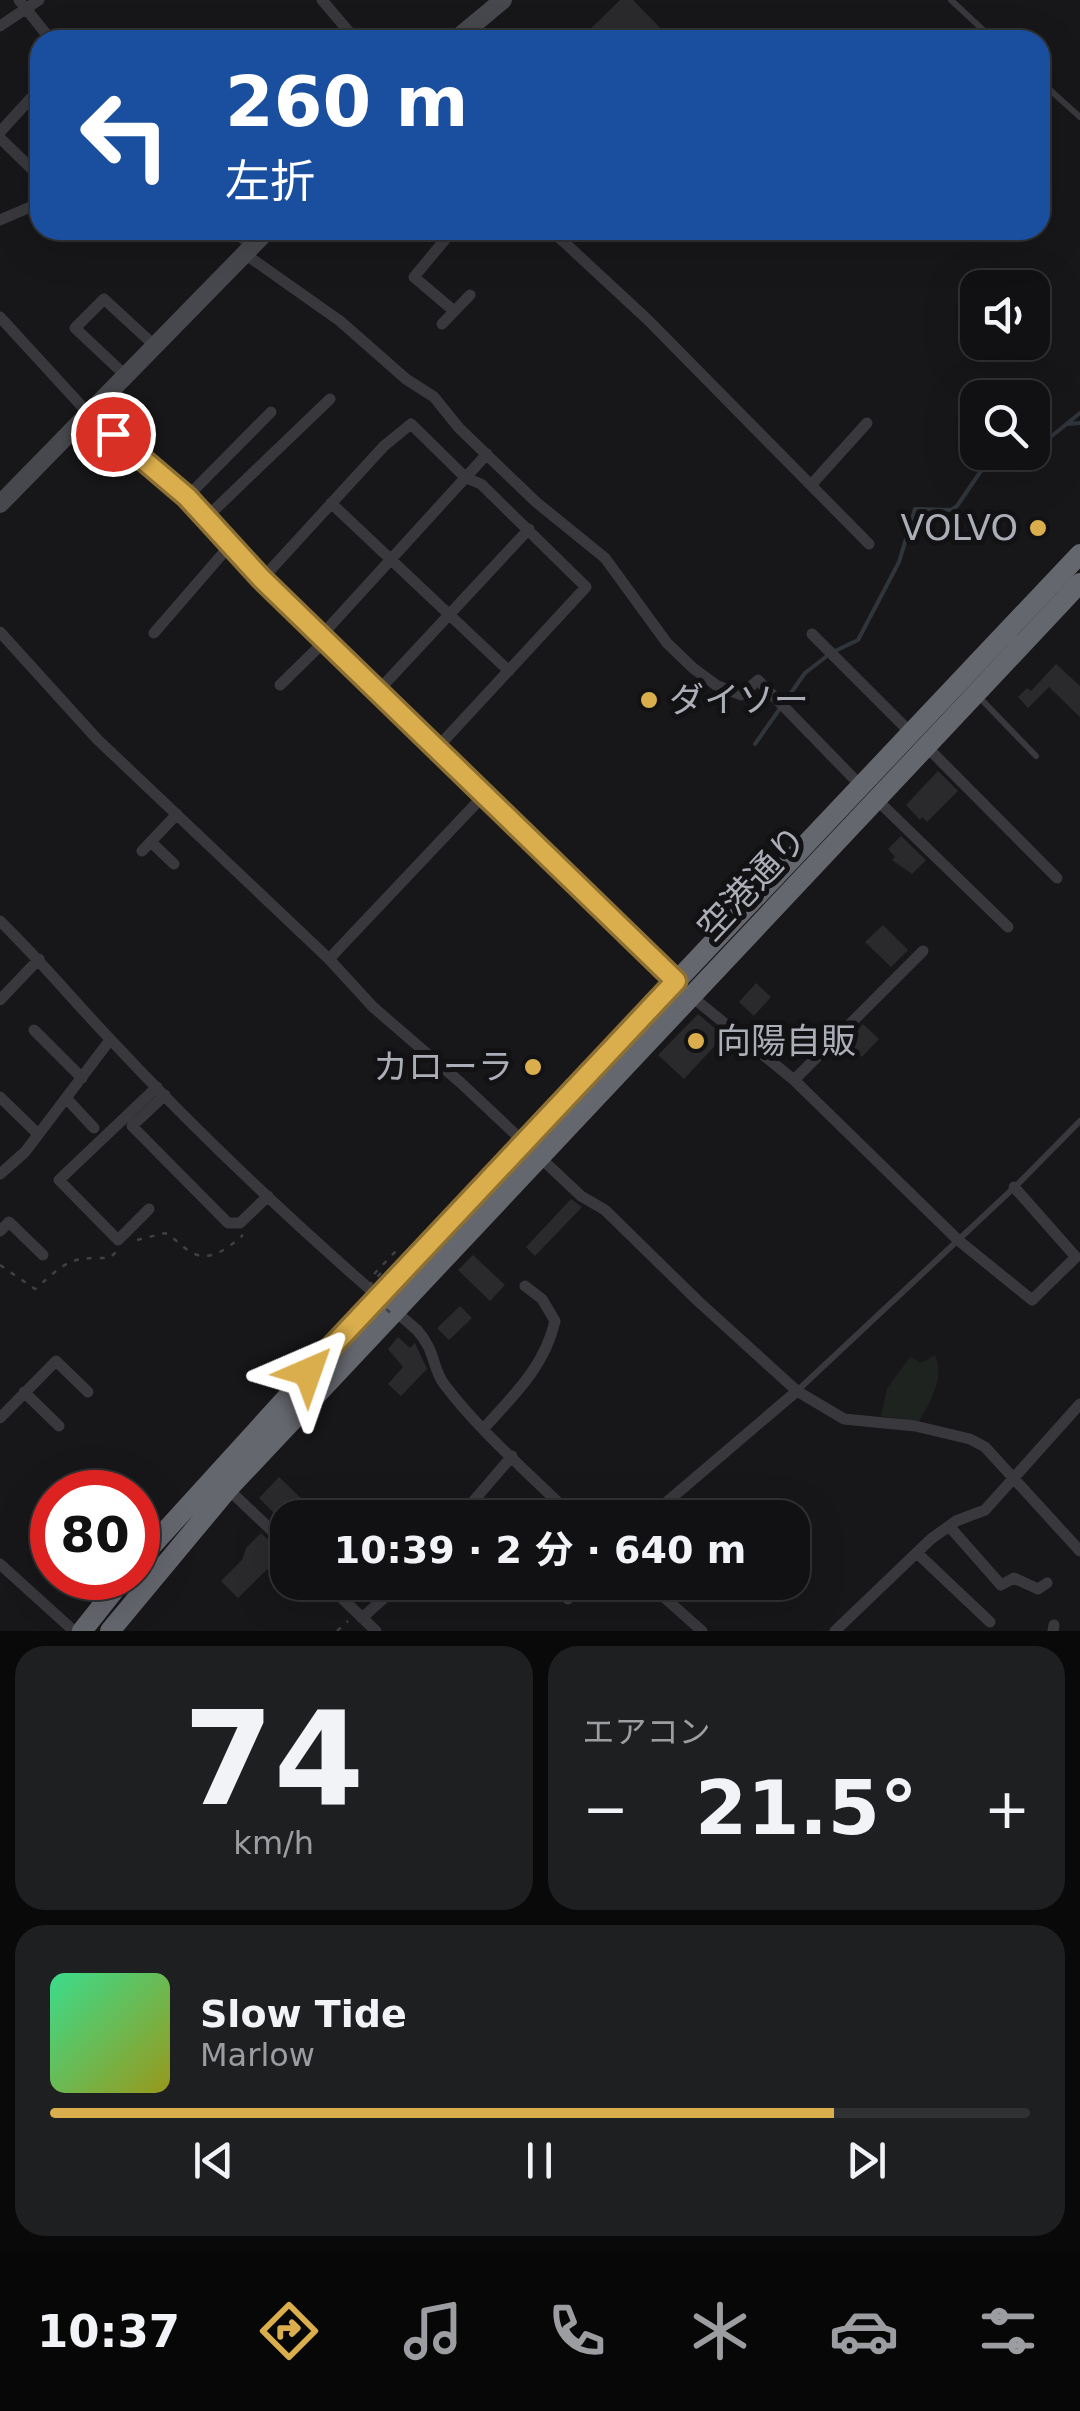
<!DOCTYPE html>
<html lang="ja">
<head>
<meta charset="utf-8">
<style>
	:root { --surface:#111113; --page:#1e1f21; --text:#f1f3f6; --muted:#9c9da0; --line:#303133; --accent:#dbae4d }
	body { margin:0; font-family:"DejaVu Sans","Noto Sans JP",sans-serif; background:var(--page); color:var(--text); height:100vh; display:flex; flex-direction:column; font-size:38px; white-space:nowrap }
	* { box-sizing:border-box; margin:0 }
	p { font-size:32px; color:var(--muted) }
	.icon { flex:none; width:55px; height:55px; fill:none; stroke:currentColor; stroke-width:2; stroke-linecap:round; stroke-linejoin:round }
	.map { position:relative; height:1631px; overflow:hidden }
	.details { display:flex; flex-direction:column; gap:15px; padding:15px; background:#09090a; flex:1 }
	.details>* { flex:none }
	.top-card { position:absolute; left:30px; top:30px; width:1020px; height:210px; border-radius:30px; box-shadow:0 10px 40px #0002,0 0 0 2px var(--line); background:#1a4fa0; color:#fff; overflow:hidden }
	.buttons { position:absolute; left:960px; top:270px; display:grid; gap:20px }
	.buttons a { display:grid; place-items:center; width:90px; height:90px; border-radius:20px; background:var(--surface); box-shadow:0 10px 40px #0002,0 0 0 2px var(--line); font-size:50px }
	.speed { position:absolute; left:30px; top:1470px; display:flex; gap:20px; font-size:50px; font-weight:700; text-align:center }
	.speed>* { display:grid; place-content:center; width:130px; height:130px; border-radius:50%; background:var(--surface); box-shadow:0 10px 40px #0002,0 0 0 2px var(--line); line-height:1 }
	.speed .limit { border:15px solid #d22; background:#fff; color:#111 }
	.pin { position:absolute; display:grid; place-items:center; width:85px; height:85px; color:#fff; margin:-42px; border:5px solid #fff; border-radius:50%; box-shadow:0 2px 10px #0007 }
	.me { position:absolute; width:110px; margin:-55px; rotate:43deg; stroke-linejoin:round; filter:drop-shadow(0 0 8px #0008) }
	.turn { display:flex; align-items:center; gap:35px; height:210px; padding:0 30px; font-size:45px }
	.turn .icon { width:130px; height:130px; stroke-width:2.5 }
	.turn b { display:block; font-size:70px; line-height:85px }
	.big { font-size:75px; font-weight:700; line-height:1.1 }
	.details .card { flex:1; display:flex; flex-direction:column; justify-content:center; gap:15px; min-width:0; padding:0 35px; border-radius:30px; background:var(--page) }
	.details .dial { align-items:center; gap:0 }
	.dial b { font-size:130px; line-height:1 }
	.song { display:flex; align-items:center; gap:30px }
	.cover { width:120px; height:120px; border-radius:15px; background:linear-gradient(135deg,hsl(150 70% 55%),hsl(60 70% 35%)) }
	.played { height:10px; border-radius:5px; background:linear-gradient(90deg,var(--accent) 80%,var(--line) 80%) }
	.keys { display:flex; justify-content:space-around; direction:ltr }
	.heat { display:flex; justify-content:space-between; align-items:center; font-size:55px; direction:ltr }
	.details .tiles { flex:1; display:grid; gap:15px; grid-template-columns:1fr 1fr }
	.card:last-child { grid-column:span 2 }
	.trip { position:absolute; left:270px; top:1500px; width:540px; height:100px; border-radius:30px; background:var(--surface); box-shadow:0 10px 40px #0002,0 0 0 2px var(--line); font-weight:700; line-height:100px; text-align:center }
	.menu { display:flex; height:160px; justify-content:space-around; align-items:center; background:#070708; color:var(--muted) }
	.menu .icon { width:70px; height:70px }
	.menu .current { color:var(--accent) }
	.menu b { font-size:45px; color:var(--text) }
	.map>svg:first-child { display:block }
</style>
</head>
<body>
<div class="map">
<svg width="1080" height="1631" viewBox="0 0 1080 1631">
	<rect width="100%" height="100%" fill="#171719"/>
	<path fill="#1e231f" d="M935,1355C945,1381 930,1400 919,1422L881,1416L887,1389L910,1357L921,1363Z"/>
	<g fill="none" stroke-linecap="round" stroke-linejoin="round">
		<path stroke="#2f353b" stroke-width="4" d="M1068,424L1080,423
			M835,651L858,640L899,562L915,509L951,510L957,506L985,465L1020,462L1080,413
			M755,744L805,673L827,656"/>
	</g>
	<path fill="#2a2a2d" d="M620,0H633L672,40H579Z
		M1056,664L1080,686V717L1049,687L1028,708L1018,697L1027,688L1031,691Z
		M938,771L958,791L927,822L922,817L920,820L906,805Z
		M901,836L926,860L912,874L892,860L895,857L888,849Z
		M883,925L908,950L891,967L865,942Z
		M756,983L771,997L754,1016L739,1002Z
		M698,1014L724,1036L684,1079L658,1055Z
		M863,1024L879,1039L862,1057L846,1042Z
		M571,1199L582,1207L535,1256L526,1247Z
		M473,1255L505,1285L490,1301L458,1270Z
		M460,1306L472,1318L449,1340L437,1328Z
		M398,1337L410,1348L415,1343L427,1369L401,1396L388,1384L403,1367L388,1349Z
		M279,1477L306,1503L293,1518H288L283,1528L275,1520L278,1517L259,1498Z
		M261,1533L283,1554L238,1598L221,1581L242,1560L246,1548Z"/>
	<g fill="none" stroke-linecap="round" stroke-linejoin="round">
		<path stroke="#3f4044" stroke-width="2.5" stroke-dasharray="5 8" stroke-linecap="butt" d="M137,1240L165,1233C173,1237 177,1242 185,1248C206,1266 226,1250 243,1235
			M0,1265L35,1289C67,1262 67,1257 110,1258L117,1251
			M374,1274L396,1251
			M337,1631L348,1621"/>
		<path stroke="#39393d" stroke-width="6" d="M951,0L994,40
			M1040,81L1080,117
			M980,698L1036,756
			M798,1390L1018,1184L1080,1121"/>
		<path stroke="#39393d" stroke-width="11" d="M19,0L51,40
			M322,0L356,40
			M0,26L39,0
			M0,132L31,98
			M0,138L40,177
			M0,220L35,205L40,199
			M233,230L252,246
			M453,230L414,277L454,311
			M551,230L648,320L869,544
			M245,254L340,321L406,379L434,397L459,428L536,502L605,558L667,643L693,668L716,685L741,695L758,680L861,786
			M0,317L88,413L187,497L262,579L678,983
			M442,324L470,295
			M126,376L75,328L104,299L155,346
			M811,485L867,423
			M187,497L271,412
			M331,503L509,671
			M207,517L330,399
			M262,579L384,446L411,424L466,478L481,484L586,587L437,748
			M0,632L97,739L329,959L373,1007L461,1083L581,1196L605,1210L699,1302L797,1391L844,1419L915,1426L970,1439L985,1447L1080,1551
			M154,633L231,544
			M812,634L911,733
			M321,636L487,454
			M280,685L326,640
			M378,691L529,529
			M926,746L1057,878
			M876,799L1008,927
			M151,842L174,864
			M142,851L177,814
			M0,921C39,959 73,1000 110,1039C206,1142 310,1239 417,1330C436,1351 432,1368 444,1384C481,1433 530,1474 574,1518
			M329,959L485,794
			M691,996L794,1080L958,1240L1032,1300L1076,1257L1014,1187
			M0,1000L39,959
			M34,1030L82,1078
			M794,1080L923,951
			M165,1095L132,1126L228,1223H240L268,1196
			M0,1097L38,1134
			M66,1098L94,1128
			M0,1174L25,1152L110,1040
			M149,1209L118,1240L59,1180L157,1087
			M0,1231L9,1222L43,1255
			M24,1392L59,1426
			M0,1418L56,1361L88,1392
			M484,1428C514,1395 545,1366 555,1321L542,1299L525,1286
			M228,1489L288,1546
			M459,1518L512,1456
			M648,1518L797,1391
			M949,1526L1001,1585L1014,1578L1038,1589L1047,1583
			M917,1553L990,1622
			M0,1564L74,1631
			M325,1582L376,1631
			M477,1582L490,1592L519,1582
			M552,1582L568,1599
			M647,1582L702,1631
			M362,1618L402,1582
			M835,1631L931,1539L956,1521L985,1510L1080,1404
			M1053,1631L1054,1625"/>
		<path stroke="#47484d" stroke-width="18" d="M455,40L503,0
			M0,504L268,230"/>
		<path stroke="#65676e" stroke-width="20" d="M138,1561L379,1296L1080,554
			M82,1631L124,1578
			M110,1631L228,1489L1080,583"/>
		<path stroke="#3f4044" stroke-width="2.5" stroke-dasharray="5 8" stroke-linecap="butt" d="M381,1273L365,1290L395,1317"/>
	</g>
	<g fill="none" stroke-linecap="round" stroke-linejoin="round">
		<defs>
			<path id="route" d="M113,434L187,497L262,579L676,981L308,1372"/>
		</defs>
		<use href="#route" stroke="#8e7132" stroke-width="25"/>
		<use href="#route" stroke="#dbae4d" stroke-width="18"/>
	</g>
	<g fill="#dbae4d" stroke="#121214" stroke-width="4">
		<circle cx="1038" cy="528" r="10"/>
		<circle cx="649" cy="700" r="10"/>
		<circle cx="696" cy="1041" r="10"/>
		<circle cx="533" cy="1067" r="10"/>
	</g>
	<g text-anchor="middle" dominant-baseline="central" stroke-width="10" stroke-linejoin="round" paint-order="stroke">
		<g font-size="35" fill="#abaeb7" stroke="#121214" text-anchor="end">
			<text x="1018" y="528">VOLVO</text>
			<text x="669" y="700" text-anchor="start">ダイソー</text>
			<text x="716" y="1041" text-anchor="start">向陽自販</text>
			<text x="513" y="1067">カローラ</text>
		</g>
		<g font-size="35" fill="#abaeb7" stroke="#121214">
			<text transform="translate(752 883) rotate(-47)">空港通り</text>
		</g>
	</g>
</svg>
<div class="buttons">
<a><svg class="icon" aria-label="sound" viewBox="0 0 24 24"><path d="M4 9h4l5-4v14l-5-4H4zM17 9q2 3 0 6"/></svg></a>
<a><svg class="icon" aria-label="search" viewBox="0 0 24 24"><circle cx="10" cy="10" r="6"/><path d="M15 15l6 6"/></svg></a>
</div>
<div class="speed"><div class="limit">80</div></div>
<div class="pin" style="left:113px;top:434px;background:#d93025"><svg class="icon" aria-label="arrive" viewBox="0 0 24 24"><path d="M6 21V4h12l-3 4 3 4H6"/></svg></div>
<svg class="me" style="left:308px;top:1372px" viewBox="-20 -20 40 40"><path d="M0-17L14 15 0 8-14 15z" fill="#dbae4d" stroke="#fff" stroke-width="4"/></svg>
<div class="trip">10:39 · 2 分 · 640 m</div>
<div class="top-card">
<div class="turn"><svg class="icon" aria-label="left" viewBox="0 0 24 24"><path d="M17 20v-9H6M10 6l-5 5 5 5"/></svg><div><b>260 m</b>左折</div></div>
</div>
</div>
<section class="details">
<div class="tiles">
<div class="card dial"><b>74</b><p>km/h</p></div>
<div class="card"><p>エアコン</p>
<div class="heat"><a>−</a><b class="big">21.5°</b><a>+</a></div>
</div>
<div class="card">
<div class="song"><i class="cover"></i><div><b>Slow Tide</b><p>Marlow</p></div></div>
<div class="played"></div>
<div class="keys"><svg class="icon" aria-label="previous" viewBox="0 0 24 24"><path d="M18 5L8 12l10 7zM5 5v14"/></svg><svg class="icon" aria-label="pause" viewBox="0 0 24 24"><path d="M8 5v14M16 5v14"/></svg><svg class="icon" aria-label="next" viewBox="0 0 24 24"><path d="M6 5l10 7-10 7zM19 5v14"/></svg></div>
</div>
</div>
</section>
<nav class="menu">
<b>10:37</b>
<svg class="icon current" aria-label="directions" viewBox="0 0 24 24"><path d="M12 3l9 9-9 9-9-9zM9 14v-3h6M13 9l2 2-2 2"/></svg>
<svg class="icon" aria-label="music" viewBox="0 0 24 24"><path d="M9 18V5l10-2v13"/><circle cx="6" cy="18" r="3"/><circle cx="16" cy="16" r="3"/></svg>
<svg class="icon" aria-label="phone" viewBox="0 0 24 24"><path d="M5 4h4l2 5-3 2q2 4 5 5l2-3 5 2v4C11 20 4 13 5 4z"/></svg>
<svg class="icon" aria-label="climate" viewBox="0 0 24 24"><path d="M12 3v18M4 7l16 10M4 17L20 7"/></svg>
<svg class="icon" aria-label="car" viewBox="0 0 24 24"><path d="M5 17H2v-5l4-1 3-4h7l3 4 3 1v5h-3M9 17h6M6 11h13"/><circle cx="7" cy="17" r="2"/><circle cx="17" cy="17" r="2"/></svg>
<svg class="icon" aria-label="filters" viewBox="0 0 24 24"><path d="M4 7h16M4 17h16"/><circle cx="9" cy="7" r="2"/><circle cx="15" cy="17" r="2"/></svg>
</nav>
</body>
</html>
